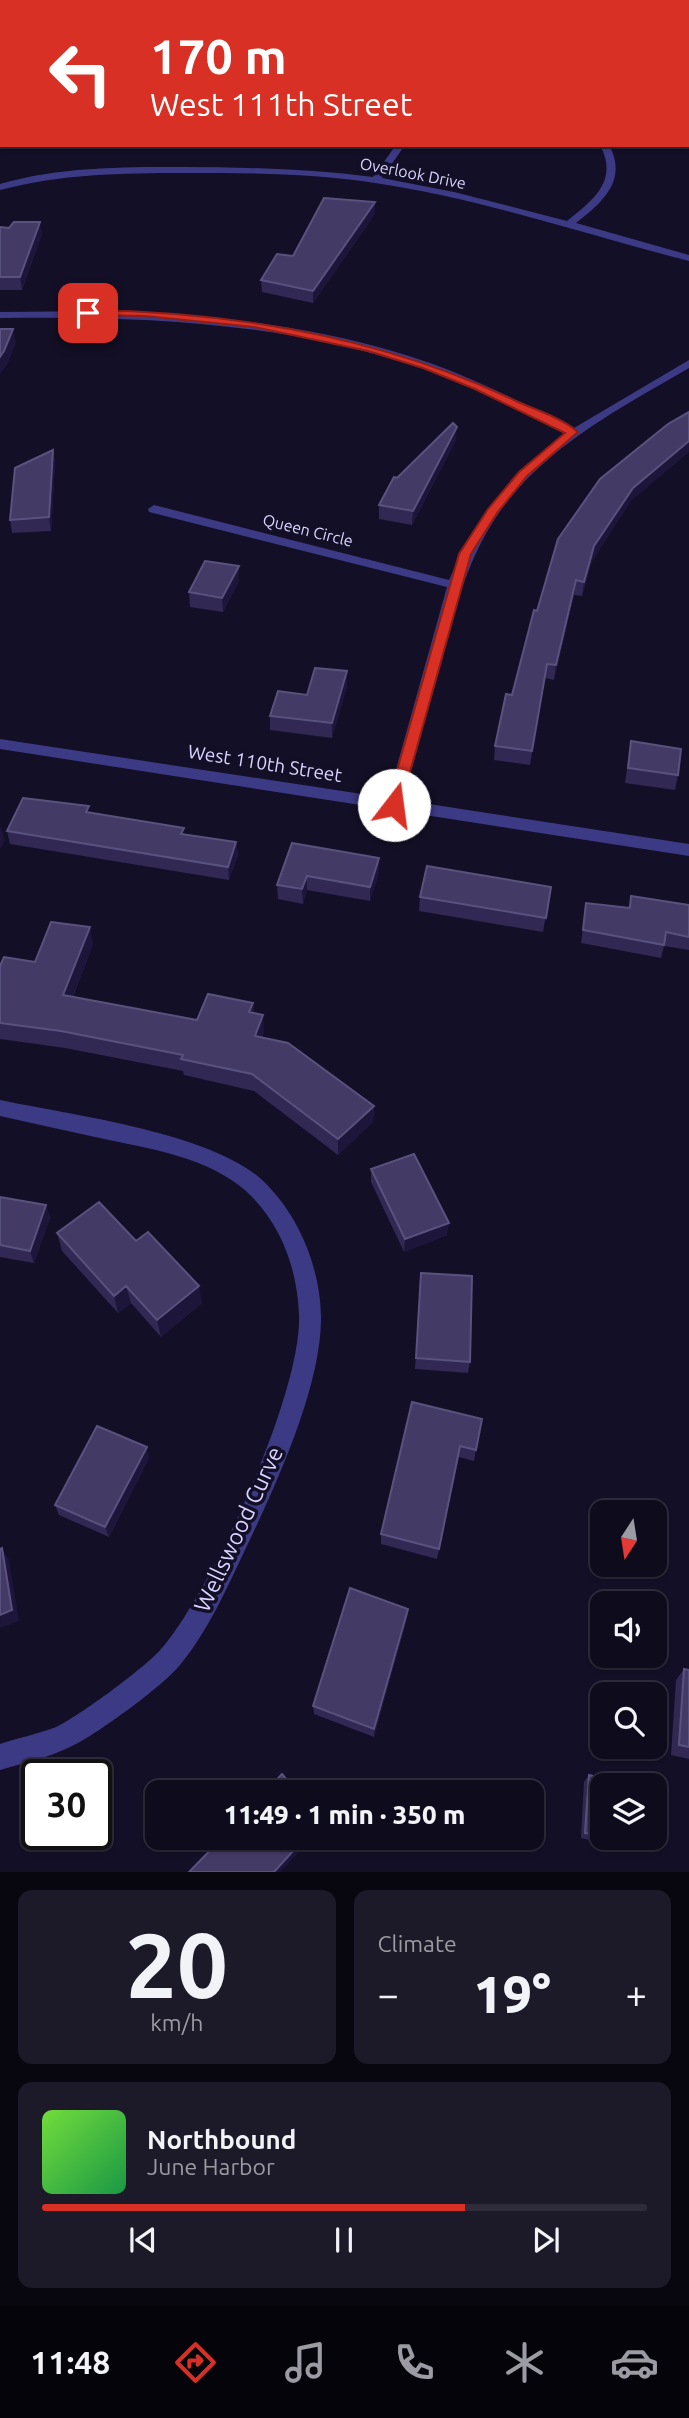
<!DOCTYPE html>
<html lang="en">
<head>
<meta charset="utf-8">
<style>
	:root { --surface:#0e0b1c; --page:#1c1929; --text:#f1f3f6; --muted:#9b9ba3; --line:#2e2b3b; --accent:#d93025 }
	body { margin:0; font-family:Ubuntu,sans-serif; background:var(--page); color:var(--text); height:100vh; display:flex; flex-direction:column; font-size:26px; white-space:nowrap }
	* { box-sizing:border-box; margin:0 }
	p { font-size:23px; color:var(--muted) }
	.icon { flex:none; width:38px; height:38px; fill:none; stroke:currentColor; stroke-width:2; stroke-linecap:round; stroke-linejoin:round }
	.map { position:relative; height:1872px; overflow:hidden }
	.panel { display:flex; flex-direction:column; gap:18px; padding:18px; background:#08060f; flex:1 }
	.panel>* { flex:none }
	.hud { position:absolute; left:0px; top:0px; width:690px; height:147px; box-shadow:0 2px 5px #0004,0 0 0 2px var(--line); background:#d93025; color:#fff; overflow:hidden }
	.needle { width:46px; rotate:192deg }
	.fabs { position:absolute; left:590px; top:1500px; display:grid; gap:14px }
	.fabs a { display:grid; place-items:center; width:77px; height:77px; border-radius:14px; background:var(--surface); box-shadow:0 2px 5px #0004,0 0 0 2px var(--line); font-size:35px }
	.speed { position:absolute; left:21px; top:1759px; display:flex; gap:14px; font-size:35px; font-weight:700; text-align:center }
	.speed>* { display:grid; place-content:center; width:91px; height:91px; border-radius:50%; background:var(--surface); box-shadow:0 2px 5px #0004,0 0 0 2px var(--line); line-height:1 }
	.speed .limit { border:4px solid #111; border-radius:10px; background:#fff; color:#111 }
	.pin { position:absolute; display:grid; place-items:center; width:60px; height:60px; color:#fff; margin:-30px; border-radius:14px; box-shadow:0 4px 10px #0006 }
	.me { position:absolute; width:77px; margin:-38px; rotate:15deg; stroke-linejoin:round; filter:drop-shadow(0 0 5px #0008) }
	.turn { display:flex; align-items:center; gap:24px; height:147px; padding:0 35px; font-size:32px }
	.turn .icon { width:91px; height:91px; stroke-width:2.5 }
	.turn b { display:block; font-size:49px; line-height:60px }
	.big { font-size:52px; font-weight:800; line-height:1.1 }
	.panel .widget { flex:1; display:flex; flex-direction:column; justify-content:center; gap:10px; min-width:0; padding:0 24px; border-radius:14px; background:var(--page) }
	.panel .dial { align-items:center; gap:0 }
	.dial b { font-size:91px; line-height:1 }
	.song { display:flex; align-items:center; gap:21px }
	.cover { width:84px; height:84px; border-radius:10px; background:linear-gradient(135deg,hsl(100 70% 55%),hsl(140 70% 35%)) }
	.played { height:7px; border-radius:4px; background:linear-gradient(90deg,var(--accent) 70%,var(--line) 70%) }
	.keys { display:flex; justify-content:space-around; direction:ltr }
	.heat { display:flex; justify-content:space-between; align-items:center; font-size:38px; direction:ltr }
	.panel .tiles { flex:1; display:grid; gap:18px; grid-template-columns:1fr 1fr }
	.widget:last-child { grid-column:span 2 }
	.trip { position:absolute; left:145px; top:1780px; width:399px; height:70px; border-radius:14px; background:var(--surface); box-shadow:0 2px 5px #0004,0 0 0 2px var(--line); font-weight:800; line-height:70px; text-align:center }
	.tab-bar { display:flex; height:112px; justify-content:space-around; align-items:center; background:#06040b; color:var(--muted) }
	.tab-bar .icon { width:49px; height:49px }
	.tab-bar .on { color:var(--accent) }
	.tab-bar b { font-size:32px; color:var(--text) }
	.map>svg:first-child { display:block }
</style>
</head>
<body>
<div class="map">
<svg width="689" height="1872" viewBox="0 0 689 1872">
	<rect width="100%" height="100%" fill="#130f26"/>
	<path fill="#12302f" d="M0,0H689V96L688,2H2L0,112Z"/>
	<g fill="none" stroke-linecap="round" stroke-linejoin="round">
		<path stroke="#2fb8b0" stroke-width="2" stroke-dasharray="2 2.5" stroke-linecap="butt" d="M609,2L614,0"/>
		<path fill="#3d3a85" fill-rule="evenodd" d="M688,141L689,147L685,146L688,145Z
			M396,145H405L382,178L454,192L567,221C593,200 619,181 600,145H609C628,180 603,202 576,223L689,255V261C584,234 483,199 375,183C312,173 248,173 184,173C121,173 61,174 0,190V184C59,167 119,167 181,167C245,167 309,169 373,177Z
			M109,311C219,315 329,327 433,364C482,382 528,406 574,428L689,360V368C632,401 570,434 524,482C472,537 458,597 439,667C427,712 415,756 403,800L689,844V856L0,749V739L388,798L447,587L149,512L148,509L154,505L449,580C476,519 513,473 566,434C519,411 471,385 421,368C284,322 143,316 0,318V312Z
			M0,1100C71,1115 208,1132 261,1179C298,1213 320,1266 321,1316C322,1386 275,1487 245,1550C226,1590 208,1631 180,1665C163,1686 95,1736 70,1747C48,1758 23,1763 0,1770V1744C18,1738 38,1734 56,1727C78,1717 146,1667 162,1648C212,1590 303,1390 299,1314C297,1268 281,1223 246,1191C208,1158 156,1150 109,1140C72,1132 36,1124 0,1116Z"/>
	</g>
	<path fill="#312854" d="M375,214L313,303L262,292L261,280L293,256Z
		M0,227L42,234L22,290H0Z
		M456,440L412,525L379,519V505L397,478Z
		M53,450L55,463L51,531L12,533L10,520Z
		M630,502L592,561L582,596L574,595L554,680L545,678L530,765L494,760L495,746L537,611Z
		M239,566V581L223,612L190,607L189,592Z
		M347,686L332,738L270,730V716L307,695Z
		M631,741L678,775L675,790L625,783Z
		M90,813L185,835L236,842L238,855L229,880L10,844L7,831Z
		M292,843L379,872L370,901L307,890L303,904L278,899L277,885Z
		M551,887L543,932L419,911L420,897Z
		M631,896L689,905V950L664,946L661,958L581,943L586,903L628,908Z
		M93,944L73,997L197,1020L253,1003L254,1013L264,1032L262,1038L374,1106L373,1122L338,1155L254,1091L184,1075L183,1071L65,1048L0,1039V966L35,962Z
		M371,1169L447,1235L404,1252L371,1182Z
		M0,1197L46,1205L50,1218L34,1263L0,1257Z
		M57,1233L136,1241L202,1303L161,1337L131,1303L118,1313L62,1251Z
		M421,1273L470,1362L468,1373L415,1369Z
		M482,1419L474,1461L459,1457L437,1559L381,1544V1534Z
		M149,1458L109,1537L59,1515L55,1505Z
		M408,1609L407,1618L374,1737L314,1714L313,1706Z
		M684,1669L689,1670V1759L671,1755L676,1680Z
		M589,1775L602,1785V1838H647V1847L642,1852L581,1838L584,1782Z"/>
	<path fill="#1d163a" d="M314,145H350L314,149Z
		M375,202V214L313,303V291Z
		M40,222L42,234L22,290L20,277Z
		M13,329L16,343L7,365L0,374V357Z
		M457,427L456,440L412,525L413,511Z
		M689,441V452L630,502L592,561L582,596L584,582L594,546L633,488Z
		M53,450L55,463L51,531L49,517Z
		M239,566V581L223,612L222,598Z
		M576,580L574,595L554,680L556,665Z
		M347,671V686L332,738V723Z
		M1,826L5,841L0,849V828Z
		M236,842L238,855L229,880L228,867Z
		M379,858V872L370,901V887Z
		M307,876V890L303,904L302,889Z
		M90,927L93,944L67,1012L63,995Z
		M253,1003L254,1019L249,1012Z
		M263,1015L264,1032L256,1053L255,1036Z
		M374,1106L373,1122L338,1155V1139Z
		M46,1205L50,1218L34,1263L30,1251Z
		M449,1223L447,1235L404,1252L405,1239Z
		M126,1286L131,1303L118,1313L114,1296Z
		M199,1286L202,1303L161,1337L157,1320Z
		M147,1447L149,1458L109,1537L105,1527Z
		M2,1548L9,1560L19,1621L0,1628Z
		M408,1609L407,1618L374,1737V1729Z
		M305,1838H312L280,1872H274Z"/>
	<path fill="#433a66" stroke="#5a527e" stroke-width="2" d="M324,198L375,202L313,291L261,280L277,254L293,256Z
		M14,222H40L20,277H0V227L9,228Z
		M0,329H13L4,351L0,357Z
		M689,412V441L633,488L594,546L584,582L576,580L556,665L547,664L532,751L495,746L506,694L512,695L534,610L537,611L558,539L600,479L668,424Z
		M453,423L457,427L413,511L379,505L394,477L397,478Z
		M53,450L49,517L10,520L15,468Z
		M205,561L239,566L222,598L189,592Z
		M315,668L347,671L332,723L270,716L278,691L307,695Z
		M631,741L681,749L678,775L628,768Z
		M23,798L89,806L86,812L184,828L181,834L236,842L228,867L7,831Z
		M292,843L379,858L370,887L307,876L302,889L277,885Z
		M427,866L551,887L546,918L420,897Z
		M631,896L689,905V937L666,932L664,945L583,930L586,903L630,908Z
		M51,922L90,927L63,995L197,1020L208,994L253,1003L249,1012L263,1015L255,1036L288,1043L374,1106L338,1139L252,1074L181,1059L183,1055L61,1031L0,1023V966L4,957L35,962Z
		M414,1154L449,1223L405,1239L371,1169Z
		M0,1197L46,1205L30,1251L0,1245Z
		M99,1202L136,1241L148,1232L199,1286L157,1320L126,1286L114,1296L57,1233Z
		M421,1273L472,1276L470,1362L416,1358Z
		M412,1402L482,1419L476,1450L460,1446L439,1549L381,1534Z
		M97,1426L147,1447L105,1527L55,1505Z
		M2,1548L12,1610L0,1615V1549Z
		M350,1588L408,1609L374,1729L313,1706Z
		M684,1669L689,1670V1747L679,1745Z
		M282,1774L297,1792H265Z
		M589,1775L632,1785H602V1836L585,1833Z
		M222,1838H305L274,1872H189Z
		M607,1838H647V1847Z"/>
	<path fill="#d93025" stroke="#8d1f18" stroke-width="2" d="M88,310C236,312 382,337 516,401C536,410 562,418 578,432L527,476L497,513L471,554L400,808H389L387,805L459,554L488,509L519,472L565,433L475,389L423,368L368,351L254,327L145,316L85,315L83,313Z"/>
	<g text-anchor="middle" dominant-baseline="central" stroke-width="7" stroke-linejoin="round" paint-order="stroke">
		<g font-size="16" fill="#d9d4ff" stroke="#130f26">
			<text transform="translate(413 173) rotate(11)">Overlook Drive</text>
			<text transform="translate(308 530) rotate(14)">Queen Circle</text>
		</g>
		<g font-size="19" fill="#d9d4ff" stroke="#130f26">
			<text transform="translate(265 763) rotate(9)">West 110th Street</text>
		</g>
		<g font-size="23" fill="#d9d4ff" stroke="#130f26">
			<text transform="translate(238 1529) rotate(-65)">Wellswood Curve</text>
		</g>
	</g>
</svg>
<div class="fabs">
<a><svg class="needle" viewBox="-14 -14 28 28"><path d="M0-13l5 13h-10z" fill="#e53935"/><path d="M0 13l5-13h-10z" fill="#9b9ba3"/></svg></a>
<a><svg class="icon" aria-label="sound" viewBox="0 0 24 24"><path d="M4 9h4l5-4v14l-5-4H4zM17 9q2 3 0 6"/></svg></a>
<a><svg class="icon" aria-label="search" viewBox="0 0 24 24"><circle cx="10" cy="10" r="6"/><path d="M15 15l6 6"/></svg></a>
<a><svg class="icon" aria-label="layers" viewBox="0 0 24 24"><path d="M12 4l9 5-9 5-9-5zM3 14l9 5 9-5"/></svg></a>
</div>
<div class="speed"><div class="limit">30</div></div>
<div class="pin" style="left:88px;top:313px;background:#d93025"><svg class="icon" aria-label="arrive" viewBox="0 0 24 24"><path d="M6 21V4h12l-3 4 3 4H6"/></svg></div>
<svg class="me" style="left:394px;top:805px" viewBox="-20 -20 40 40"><circle r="19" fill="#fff"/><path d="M0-13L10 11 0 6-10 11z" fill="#d93025"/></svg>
<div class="trip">11:49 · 1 min · 350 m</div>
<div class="hud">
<div class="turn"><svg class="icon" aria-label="left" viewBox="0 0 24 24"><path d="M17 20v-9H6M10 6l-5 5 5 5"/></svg><div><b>170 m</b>West 111th Street</div></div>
</div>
</div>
<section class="panel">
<div class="tiles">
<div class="widget dial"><b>20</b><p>km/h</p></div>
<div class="widget"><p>Climate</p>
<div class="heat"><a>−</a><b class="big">19°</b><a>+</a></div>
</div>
<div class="widget">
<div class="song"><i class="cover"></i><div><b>Northbound</b><p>June Harbor</p></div></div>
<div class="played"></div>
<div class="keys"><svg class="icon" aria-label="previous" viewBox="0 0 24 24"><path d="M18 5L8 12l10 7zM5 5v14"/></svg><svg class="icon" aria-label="pause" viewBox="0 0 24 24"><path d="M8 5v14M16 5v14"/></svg><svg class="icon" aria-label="next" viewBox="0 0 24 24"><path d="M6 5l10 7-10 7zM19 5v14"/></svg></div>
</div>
</div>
</section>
<nav class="tab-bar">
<b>11:48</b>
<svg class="icon on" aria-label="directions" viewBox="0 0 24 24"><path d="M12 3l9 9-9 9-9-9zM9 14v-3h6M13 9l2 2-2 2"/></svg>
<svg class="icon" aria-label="music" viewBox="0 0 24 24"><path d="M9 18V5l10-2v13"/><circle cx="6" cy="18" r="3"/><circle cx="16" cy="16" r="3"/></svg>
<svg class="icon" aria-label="phone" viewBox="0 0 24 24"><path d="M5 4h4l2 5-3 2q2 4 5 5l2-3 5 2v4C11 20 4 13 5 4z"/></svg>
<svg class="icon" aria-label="climate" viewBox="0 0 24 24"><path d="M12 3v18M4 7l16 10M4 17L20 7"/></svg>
<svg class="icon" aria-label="car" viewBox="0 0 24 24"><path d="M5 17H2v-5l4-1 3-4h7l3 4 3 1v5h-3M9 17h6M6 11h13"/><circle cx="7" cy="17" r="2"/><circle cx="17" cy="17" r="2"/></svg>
</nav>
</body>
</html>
